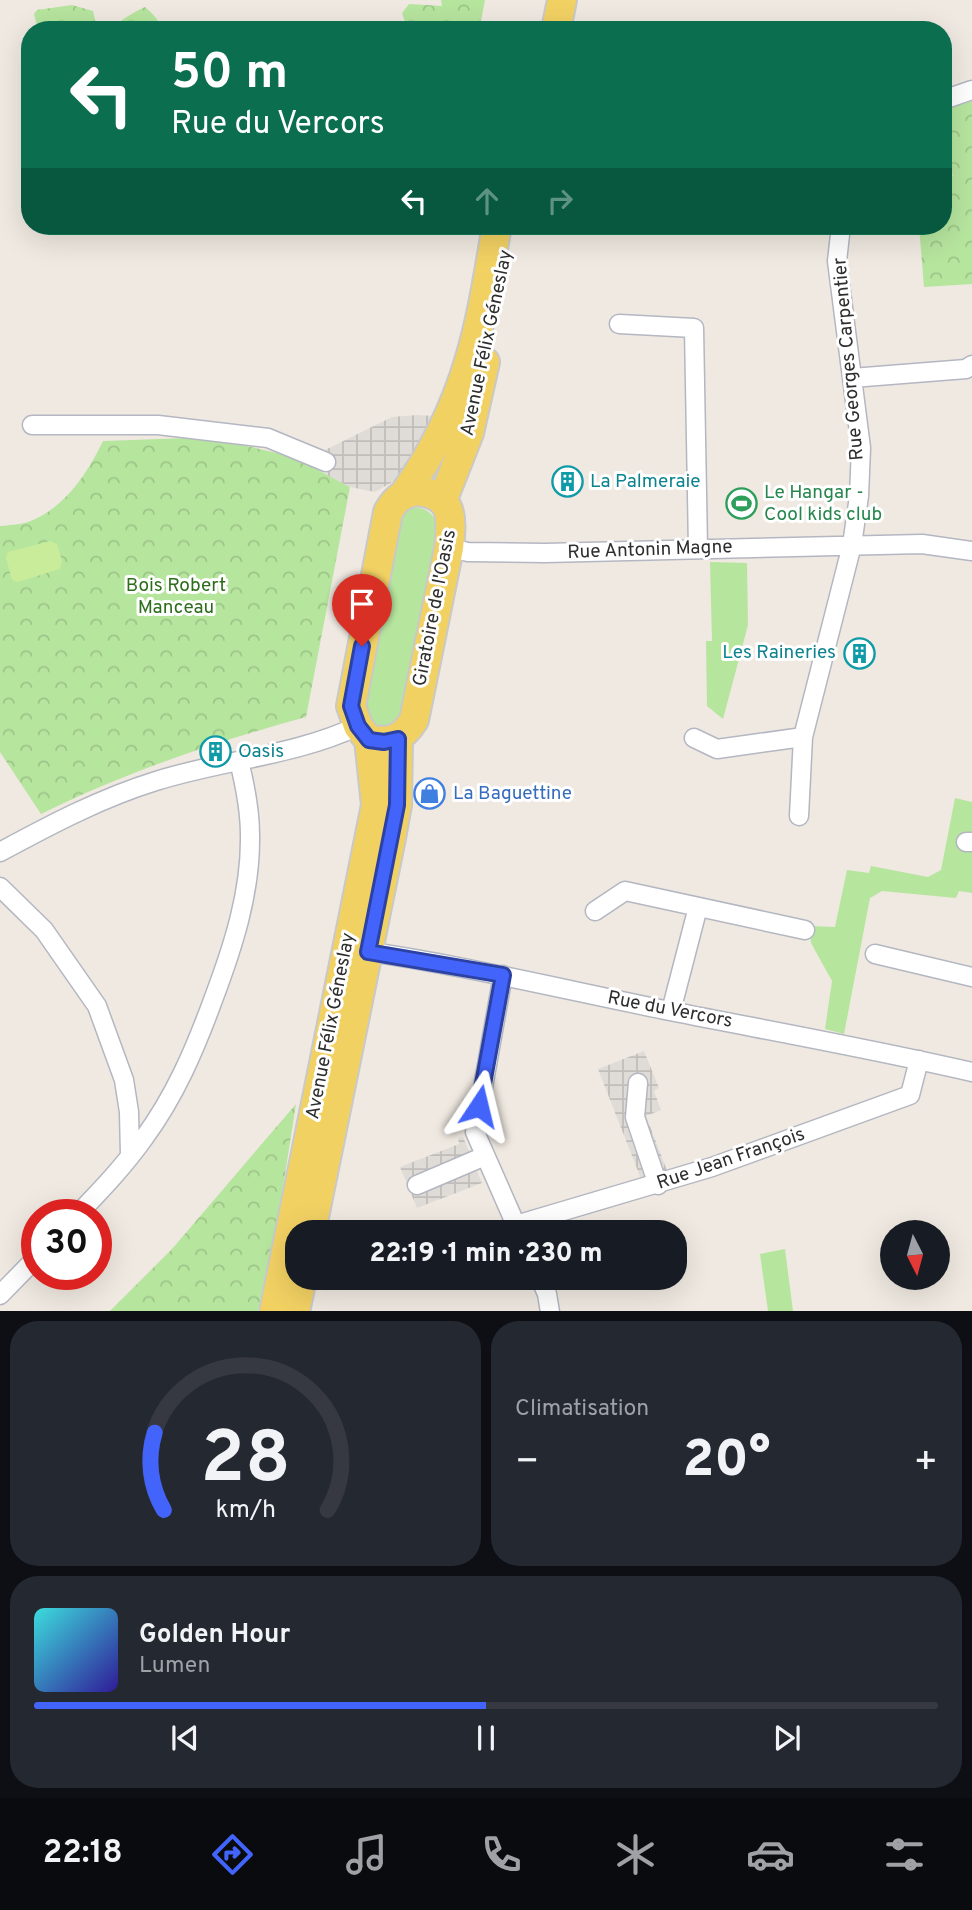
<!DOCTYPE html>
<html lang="fr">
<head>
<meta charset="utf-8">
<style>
	:root { --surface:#171b24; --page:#242831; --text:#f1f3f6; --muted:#9ea1a6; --line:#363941; --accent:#4264fb }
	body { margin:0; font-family:Overpass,sans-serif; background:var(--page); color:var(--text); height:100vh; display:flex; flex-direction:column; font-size:26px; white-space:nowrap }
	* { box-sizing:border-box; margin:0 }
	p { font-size:23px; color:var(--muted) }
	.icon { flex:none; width:38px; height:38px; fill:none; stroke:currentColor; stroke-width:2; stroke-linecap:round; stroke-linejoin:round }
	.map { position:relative; height:1311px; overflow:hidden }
	.details { display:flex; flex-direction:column; gap:10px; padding:10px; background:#0d0f14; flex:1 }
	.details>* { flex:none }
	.guide { position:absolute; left:21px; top:21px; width:931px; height:214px; border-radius:28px; box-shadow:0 7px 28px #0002; background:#0b6e4f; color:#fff; overflow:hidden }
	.needle { width:46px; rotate:174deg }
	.buttons { position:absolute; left:880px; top:1220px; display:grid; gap:14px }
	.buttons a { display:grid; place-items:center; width:70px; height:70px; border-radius:50%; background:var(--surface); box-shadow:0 7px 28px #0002; font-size:35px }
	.speed { position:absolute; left:21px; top:1199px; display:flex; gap:14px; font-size:35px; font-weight:700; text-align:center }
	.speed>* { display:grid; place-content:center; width:91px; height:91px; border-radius:50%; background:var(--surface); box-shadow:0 7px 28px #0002; line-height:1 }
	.speed .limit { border:10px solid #d22; background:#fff; color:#111 }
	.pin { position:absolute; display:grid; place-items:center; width:60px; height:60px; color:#fff; margin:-72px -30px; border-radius:50% 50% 50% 0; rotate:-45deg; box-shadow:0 0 7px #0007 }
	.pin .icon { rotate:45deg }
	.me { position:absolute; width:77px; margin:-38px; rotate:10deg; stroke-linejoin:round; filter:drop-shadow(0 0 5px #0008) }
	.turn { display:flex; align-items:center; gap:24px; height:147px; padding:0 35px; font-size:32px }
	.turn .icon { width:91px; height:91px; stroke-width:2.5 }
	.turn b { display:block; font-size:49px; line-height:60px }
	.lanes { display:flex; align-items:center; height:66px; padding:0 35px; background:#0003; justify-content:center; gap:35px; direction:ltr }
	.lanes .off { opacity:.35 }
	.big { font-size:52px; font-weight:800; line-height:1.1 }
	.details .widget { flex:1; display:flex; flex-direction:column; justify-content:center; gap:10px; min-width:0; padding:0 24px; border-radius:28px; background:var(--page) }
	.details .dial { align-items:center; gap:0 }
	.dial svg { height:182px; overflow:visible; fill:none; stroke:var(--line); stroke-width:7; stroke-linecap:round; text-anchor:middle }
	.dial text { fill:var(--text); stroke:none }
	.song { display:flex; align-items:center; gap:21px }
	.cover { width:84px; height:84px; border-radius:10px; background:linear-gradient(135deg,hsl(180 70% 55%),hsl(250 70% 35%)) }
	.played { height:7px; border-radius:4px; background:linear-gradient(90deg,var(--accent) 50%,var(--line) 50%) }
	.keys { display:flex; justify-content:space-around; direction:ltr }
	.heat { display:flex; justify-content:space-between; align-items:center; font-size:38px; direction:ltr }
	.details .tiles { flex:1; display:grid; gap:10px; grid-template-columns:1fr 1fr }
	.widget:last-child { grid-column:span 2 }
	.trip { position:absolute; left:285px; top:1220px; width:402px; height:70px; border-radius:28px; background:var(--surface); box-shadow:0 7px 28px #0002; font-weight:800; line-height:70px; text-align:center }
	.menu { display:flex; height:112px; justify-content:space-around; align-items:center; background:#090b0e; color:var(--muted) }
	.menu .icon { width:49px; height:49px }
	.menu .selected { color:var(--accent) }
	.menu b { font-size:32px; color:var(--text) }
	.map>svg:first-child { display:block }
</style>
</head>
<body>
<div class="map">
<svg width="972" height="1312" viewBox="0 0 972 1312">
	<defs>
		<pattern id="forest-crowns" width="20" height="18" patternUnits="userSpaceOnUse" patternTransform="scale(1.75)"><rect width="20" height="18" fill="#b6e59e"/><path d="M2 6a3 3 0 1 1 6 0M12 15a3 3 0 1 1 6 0" fill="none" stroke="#9dc588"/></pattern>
		<pattern id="plaza-grid" width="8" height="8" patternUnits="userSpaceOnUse" patternTransform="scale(1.75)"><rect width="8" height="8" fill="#dfdcd8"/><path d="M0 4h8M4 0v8" fill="none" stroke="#c0bdba"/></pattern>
	</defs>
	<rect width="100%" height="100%" fill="#efe9e1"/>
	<path fill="#b6e59e" d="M409,507C425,506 437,514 437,530L407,714L403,722L377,730L364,715L394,520Z
		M710,562L747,563L748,625L723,719L707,706L706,641H712Z
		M955,798L972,802V893L959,891L956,898L882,891L870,898L844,1034L825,1029L832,981L811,943L810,926L835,927L847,870L869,873L871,866L928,877L941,870Z
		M785,1249L793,1311H768L760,1254Z"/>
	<path fill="url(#forest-crowns)" d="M441,0H485L480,26C461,38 425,27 405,22L402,13L409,4L442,6Z
		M72,5L93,11L96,24L89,30H38L34,14L37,10Z
		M145,7C153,13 159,22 164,30H142L141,28L137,30H107C119,23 132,12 145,7Z
		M972,101V284L924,287L919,226H943V187L953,175L943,167V110Z
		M188,438L247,446L294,457L350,487L306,717C215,742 126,772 41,814L0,752V526C9,525 19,525 28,522C64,509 87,474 103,441Z
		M296,1104L281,1200L258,1311H110L172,1249Z"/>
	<path fill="#c9ec9a" d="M50,541L57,544L62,561L60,569L18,582L12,580L6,558L8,552Z"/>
	<path fill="url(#plaza-grid)" d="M417,415L435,416L403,476L375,492L350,487L327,475L325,450L392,417Z
		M644,1051L659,1088L654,1091L661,1110L646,1116L668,1173L645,1189L598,1069Z
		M463,1137L482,1183L417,1208L400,1167L459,1144L458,1138Z"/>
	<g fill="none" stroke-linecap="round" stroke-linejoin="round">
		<defs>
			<path id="street" d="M943,100L972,90
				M619,324L694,328L698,549
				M852,378L966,369L972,365
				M32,425H158L268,438L326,462
				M449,548L468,552L545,553L922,544L972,551
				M694,738L717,749L803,737L852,545L859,496L861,448L837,261L841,226
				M799,816L803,737
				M966,842H972
				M0,852C50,825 101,798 156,781C222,760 294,756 358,726
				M0,887L44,930L97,1006L124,1080L129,1112L130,1155
				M595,911L625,891L805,930
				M358,950C463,965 566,990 670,1011C771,1031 872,1049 972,1072
				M875,954L972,977
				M503,975L475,1132L519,1232
				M671,1011L698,907
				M638,1083L635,1117L658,1185
				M417,1185L485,1156
				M78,1214C101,1190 125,1165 144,1138C175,1096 195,1049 213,1000C233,947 251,892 250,835C250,810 245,785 239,761
				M516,1225L712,1167L910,1095L919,1060
				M540,1278L547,1294L550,1312
				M0,1295L37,1257"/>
			<path id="primary" d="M556,30L562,0
				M417,491C454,495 452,517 449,548L414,720C402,739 391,743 369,740L358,726L351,706L388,512C396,498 402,494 417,491Z
				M404,494C433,453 456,406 470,358C483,315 489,270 497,226
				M443,499L469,433L485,362
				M311,1232L391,838L397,805L398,739
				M274,1312L376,805L369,740
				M295,1312L302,1278"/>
		</defs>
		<use href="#street" stroke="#b4b7c1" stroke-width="21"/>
		<use href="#primary" stroke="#c9c9c9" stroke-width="32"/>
		<use href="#street" stroke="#fff" stroke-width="18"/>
		<use href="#primary" stroke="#f2d163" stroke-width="28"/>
	</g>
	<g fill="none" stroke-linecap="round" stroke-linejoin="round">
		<defs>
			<path id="route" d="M362,646L351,706L358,726L369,740L384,742L398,739L397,805L368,952L503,975L479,1106"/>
		</defs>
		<use href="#route" stroke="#2b41a3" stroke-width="18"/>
		<use href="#route" stroke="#4264fb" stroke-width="12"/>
	</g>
	<defs>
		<symbol id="building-ring" viewBox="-11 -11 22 22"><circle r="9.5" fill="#fff" stroke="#0f9aa8" stroke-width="1.5"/><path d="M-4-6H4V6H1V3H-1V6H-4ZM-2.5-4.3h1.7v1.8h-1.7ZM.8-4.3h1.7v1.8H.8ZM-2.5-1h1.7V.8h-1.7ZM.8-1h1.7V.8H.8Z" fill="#0f9aa8"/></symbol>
		<symbol id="stadium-ring" viewBox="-11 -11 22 22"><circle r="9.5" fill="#fff" stroke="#2e9e5b" stroke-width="1.5"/><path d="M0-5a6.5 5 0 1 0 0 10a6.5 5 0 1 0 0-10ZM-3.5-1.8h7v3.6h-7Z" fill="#2e9e5b"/></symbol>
		<symbol id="shop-ring" viewBox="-11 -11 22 22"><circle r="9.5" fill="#fff" stroke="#3f7fe0" stroke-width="1.5"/><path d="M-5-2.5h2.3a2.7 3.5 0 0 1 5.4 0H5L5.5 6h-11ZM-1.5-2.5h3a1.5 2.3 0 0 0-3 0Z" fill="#3f7fe0"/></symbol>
	</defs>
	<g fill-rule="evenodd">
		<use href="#building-ring" x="550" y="464" width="35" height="35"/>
		<use href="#stadium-ring" x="724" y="486" width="35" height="35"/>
		<use href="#building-ring" x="842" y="636" width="35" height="35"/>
		<use href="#building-ring" x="198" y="734" width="35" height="35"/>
		<use href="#shop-ring" x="412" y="776" width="35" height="35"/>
	</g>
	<g text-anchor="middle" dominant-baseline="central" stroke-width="6" stroke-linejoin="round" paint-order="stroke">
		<g font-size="19" fill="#2e2e2e" stroke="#fff">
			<text transform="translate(487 343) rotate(-78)">Avenue Félix Géneslay</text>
			<text transform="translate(849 359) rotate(-95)">Rue Georges Carpentier</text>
			<text transform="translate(650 550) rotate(-2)">Rue Antonin Magne</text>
			<text transform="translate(435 608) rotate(-79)">Giratoire de l'Oasis</text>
			<text transform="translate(670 1010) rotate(11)">Rue du Vercors</text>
			<text transform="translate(331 1026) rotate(-79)">Avenue Félix Géneslay</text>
			<text transform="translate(731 1159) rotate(-19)">Rue Jean François</text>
		</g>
		<g font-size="19" fill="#0d838f" stroke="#fff" text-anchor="start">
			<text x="590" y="482">La Palmeraie</text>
			<text x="836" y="653" text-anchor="end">Les Raineries</text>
			<text x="238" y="752">Oasis</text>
		</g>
		<g font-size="19" fill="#27864d" stroke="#fff" text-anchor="start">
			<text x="764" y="493">Le Hangar -<tspan x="764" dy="22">Cool kids club</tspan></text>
		</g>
		<g font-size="19" fill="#2c6e1b" stroke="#fff">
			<text x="176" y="586">Bois Robert<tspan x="176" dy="22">Manceau</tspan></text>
		</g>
		<g font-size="19" fill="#366cbe" stroke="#fff" text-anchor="start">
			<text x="453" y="794">La Baguettine</text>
		</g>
	</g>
</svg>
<div class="buttons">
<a><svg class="needle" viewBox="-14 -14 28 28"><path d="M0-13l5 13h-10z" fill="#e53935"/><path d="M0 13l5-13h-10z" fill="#9ea1a6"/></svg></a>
</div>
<div class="speed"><div class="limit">30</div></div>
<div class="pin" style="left:362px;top:646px;background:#d93025"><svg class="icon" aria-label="arrive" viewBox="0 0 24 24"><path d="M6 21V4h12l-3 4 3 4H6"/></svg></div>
<svg class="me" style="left:479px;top:1106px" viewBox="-20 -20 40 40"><path d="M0-17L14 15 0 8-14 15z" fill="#4264fb" stroke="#fff" stroke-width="4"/></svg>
<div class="trip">22:19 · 1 min · 230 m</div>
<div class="guide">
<div class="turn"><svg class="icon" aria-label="left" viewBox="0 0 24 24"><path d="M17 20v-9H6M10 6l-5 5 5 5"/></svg><div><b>50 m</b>Rue du Vercors</div></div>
<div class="lanes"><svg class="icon" aria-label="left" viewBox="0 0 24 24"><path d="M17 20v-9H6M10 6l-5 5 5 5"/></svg><svg class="icon off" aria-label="ahead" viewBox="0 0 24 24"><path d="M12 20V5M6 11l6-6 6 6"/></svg><svg class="icon off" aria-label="right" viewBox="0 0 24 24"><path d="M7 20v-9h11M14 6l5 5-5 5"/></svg></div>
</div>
</div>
<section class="details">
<div class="tiles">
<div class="widget dial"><svg viewBox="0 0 100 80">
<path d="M14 69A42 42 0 1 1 86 69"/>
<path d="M14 69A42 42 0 0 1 10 35" stroke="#4264fb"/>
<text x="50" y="56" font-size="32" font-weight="700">28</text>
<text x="50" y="72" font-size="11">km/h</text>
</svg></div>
<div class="widget"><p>Climatisation</p>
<div class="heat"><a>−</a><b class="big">20°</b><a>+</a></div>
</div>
<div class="widget">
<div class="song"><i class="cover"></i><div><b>Golden Hour</b><p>Lumen</p></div></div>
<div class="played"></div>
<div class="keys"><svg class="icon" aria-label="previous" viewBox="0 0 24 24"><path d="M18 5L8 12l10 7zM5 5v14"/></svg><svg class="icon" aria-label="pause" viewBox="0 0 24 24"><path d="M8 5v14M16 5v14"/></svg><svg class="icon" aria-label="next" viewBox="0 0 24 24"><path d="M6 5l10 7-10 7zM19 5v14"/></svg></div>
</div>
</div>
</section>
<nav class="menu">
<b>22:18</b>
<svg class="icon selected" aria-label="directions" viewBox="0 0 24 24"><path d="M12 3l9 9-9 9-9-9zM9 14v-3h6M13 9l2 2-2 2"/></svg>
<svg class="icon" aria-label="music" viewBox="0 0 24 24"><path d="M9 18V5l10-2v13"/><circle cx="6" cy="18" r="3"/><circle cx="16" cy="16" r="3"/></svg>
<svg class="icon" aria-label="phone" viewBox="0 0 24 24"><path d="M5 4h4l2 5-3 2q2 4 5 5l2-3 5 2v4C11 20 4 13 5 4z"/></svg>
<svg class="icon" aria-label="climate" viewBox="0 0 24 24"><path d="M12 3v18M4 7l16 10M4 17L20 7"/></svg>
<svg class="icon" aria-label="car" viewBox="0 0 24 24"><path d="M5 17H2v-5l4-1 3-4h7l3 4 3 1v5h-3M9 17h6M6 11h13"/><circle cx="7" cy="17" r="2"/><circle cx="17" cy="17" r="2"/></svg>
<svg class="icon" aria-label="filters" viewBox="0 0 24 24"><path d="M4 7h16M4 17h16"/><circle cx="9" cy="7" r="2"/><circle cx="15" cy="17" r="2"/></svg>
</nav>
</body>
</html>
